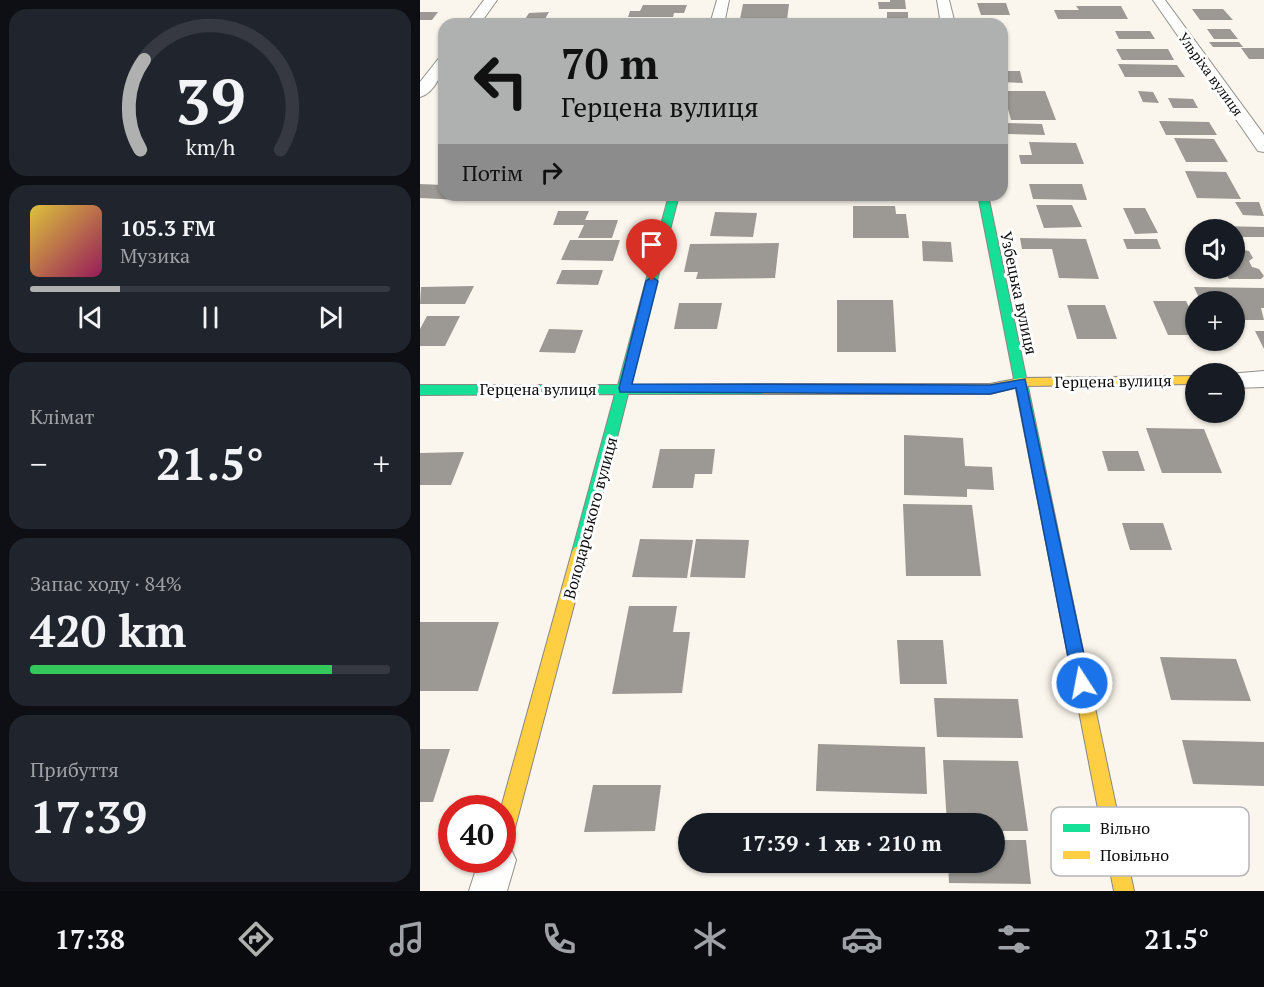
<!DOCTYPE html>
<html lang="uk">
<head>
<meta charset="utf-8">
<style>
	:root { --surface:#171b24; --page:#20242c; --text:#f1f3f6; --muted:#9ea1a6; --line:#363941; --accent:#afb0b0 }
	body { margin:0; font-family:"PT Serif",serif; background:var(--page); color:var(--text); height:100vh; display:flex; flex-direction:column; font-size:22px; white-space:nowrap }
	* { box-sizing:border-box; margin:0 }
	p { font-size:20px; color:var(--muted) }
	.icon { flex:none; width:33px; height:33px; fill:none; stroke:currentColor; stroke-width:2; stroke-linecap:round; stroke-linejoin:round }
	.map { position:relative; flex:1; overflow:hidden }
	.panel { display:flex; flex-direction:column; gap:9px; padding:9px; background:#0d0f14; width:420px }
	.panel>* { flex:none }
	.top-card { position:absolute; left:18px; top:18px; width:570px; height:183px; border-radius:18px; box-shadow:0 2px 4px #0004; background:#afb0b0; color:#111; overflow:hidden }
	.buttons { position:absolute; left:765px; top:219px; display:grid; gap:12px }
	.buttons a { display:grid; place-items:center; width:60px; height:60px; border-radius:50%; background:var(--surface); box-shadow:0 2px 4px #0004; font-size:30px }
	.speed { position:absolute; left:18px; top:795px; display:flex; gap:12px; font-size:30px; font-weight:700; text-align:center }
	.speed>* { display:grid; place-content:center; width:78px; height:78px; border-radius:50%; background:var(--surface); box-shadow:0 2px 4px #0004; line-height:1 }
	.speed .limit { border:9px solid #d22; background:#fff; color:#111 }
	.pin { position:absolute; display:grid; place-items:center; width:51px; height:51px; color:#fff; margin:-62px -26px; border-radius:50% 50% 50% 0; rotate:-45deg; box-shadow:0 0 6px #0007 }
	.pin .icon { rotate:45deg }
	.me { position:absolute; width:66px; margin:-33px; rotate:349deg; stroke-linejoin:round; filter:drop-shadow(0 0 4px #0008) }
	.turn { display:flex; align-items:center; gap:21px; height:126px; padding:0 24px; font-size:27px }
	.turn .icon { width:78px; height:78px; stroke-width:2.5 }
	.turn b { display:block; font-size:42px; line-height:51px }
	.then { display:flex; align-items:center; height:57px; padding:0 24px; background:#0003; gap:12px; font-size:22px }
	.big { font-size:45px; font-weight:600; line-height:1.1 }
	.panel .tile { flex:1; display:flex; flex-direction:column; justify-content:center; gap:9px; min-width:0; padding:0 21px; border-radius:18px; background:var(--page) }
	.panel .dial { align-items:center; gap:0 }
	.dial svg { height:156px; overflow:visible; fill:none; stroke:var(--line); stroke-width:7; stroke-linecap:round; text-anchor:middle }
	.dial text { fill:var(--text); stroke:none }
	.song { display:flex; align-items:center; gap:18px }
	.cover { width:72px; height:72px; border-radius:9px; background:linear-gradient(135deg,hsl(50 70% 55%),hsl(330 70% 35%)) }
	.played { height:6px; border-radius:3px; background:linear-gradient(90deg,var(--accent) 25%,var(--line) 25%) }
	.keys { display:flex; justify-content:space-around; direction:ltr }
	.heat { display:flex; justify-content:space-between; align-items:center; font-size:33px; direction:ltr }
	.charge { height:9px; border-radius:4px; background:linear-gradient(90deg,#34c759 84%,var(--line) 0) }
	.trip { position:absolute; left:258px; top:813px; width:327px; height:60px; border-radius:30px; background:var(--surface); box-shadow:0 2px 4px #0004; font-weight:600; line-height:60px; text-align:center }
	.tab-bar { display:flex; height:96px; justify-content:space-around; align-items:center; background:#090b0e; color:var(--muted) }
	.tab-bar .icon { width:42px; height:42px }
	.tab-bar .on { color:var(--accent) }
	.tab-bar b { font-size:27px; color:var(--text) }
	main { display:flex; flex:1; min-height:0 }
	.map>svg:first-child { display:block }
</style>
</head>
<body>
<main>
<section class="panel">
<div class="tile dial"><svg viewBox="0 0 100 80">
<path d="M14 69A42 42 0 1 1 86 69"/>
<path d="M14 69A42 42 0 0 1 16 23" stroke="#afb0b0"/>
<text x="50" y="56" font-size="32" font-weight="700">39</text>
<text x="50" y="72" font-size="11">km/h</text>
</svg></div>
<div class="tile">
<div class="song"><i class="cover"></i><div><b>105.3 FM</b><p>Музика</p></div></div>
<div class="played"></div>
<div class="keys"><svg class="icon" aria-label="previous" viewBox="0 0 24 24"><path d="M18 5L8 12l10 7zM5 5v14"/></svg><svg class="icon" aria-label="pause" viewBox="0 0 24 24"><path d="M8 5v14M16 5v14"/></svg><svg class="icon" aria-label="next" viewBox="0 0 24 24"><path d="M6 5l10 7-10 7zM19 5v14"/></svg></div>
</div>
<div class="tile"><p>Клімат</p>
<div class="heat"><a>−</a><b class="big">21.5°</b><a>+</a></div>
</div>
<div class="tile"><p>Запас ходу · 84%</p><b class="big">420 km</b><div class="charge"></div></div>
<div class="tile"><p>Прибуття</p><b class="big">17:39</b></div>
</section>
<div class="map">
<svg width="844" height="891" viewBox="0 0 844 891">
	<rect width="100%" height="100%" fill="#faf6ed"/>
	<path fill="#9c9994" d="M470,0H485L486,9H459L458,2H470Z
		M557,3H586L590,15H561Z
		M323,4H369L367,20L320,19Z
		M223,5H267L264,13H254L253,17H208L210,11H220Z
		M656,6H701L708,19H638L634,10H659Z
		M772,9H803L813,20H780Z
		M0,12H18L12,20H0Z
		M129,12L125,19H105L109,13Z
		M467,12H488V19H467Z
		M787,29H810L818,39H794Z
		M695,31H730L735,39H699Z
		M789,42H819L823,47H793Z
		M821,48H844V59H829Z
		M696,49H748L754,60H702Z
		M698,64L757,65L765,77H705Z
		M582,71H600L603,83L582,82Z
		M583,91H625L636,120H591Z
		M718,91L733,92L739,103L723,102Z
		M748,98L773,99L778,108H753Z
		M739,121L789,122L797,135H746Z
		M585,123L622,124L625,135L588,134Z
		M754,138L794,139L808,162H766Z
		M609,142L656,143L664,164H601L599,155H612Z
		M765,171L806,172L821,199L777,198Z
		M0,184L24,185V195H44L40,200L0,198Z
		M609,184H662L667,200L613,199Z
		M171,195H209L208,200H169Z
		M469,195H511L512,200H469Z
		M815,202H839L844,216L823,215Z
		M616,205H652L662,227L624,228Z
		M433,206H475L476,214H486L489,238H433Z
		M703,208H725L738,233L715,234Z
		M138,211H169L165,220H198L192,238H158L164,225H133Z
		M295,212L337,213L333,237L290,236Z
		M797,226L844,227V237H814V230H799Z
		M600,238L666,239L679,279L639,278L632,249H602Z
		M703,239H737L741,249H707Z
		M150,240H200L193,261L141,260Z
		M502,241L531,242L533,262L503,261Z
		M359,243L355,278L276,279L278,272H264L270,244Z
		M814,248L829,251L833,258L829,261L832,267L839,269L844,276L841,279H809L803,268H814Z
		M142,270H183L178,285L136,284Z
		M54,286L45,304H0L1,287Z
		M774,287L844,288V308H841L844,320H814V302H781Z
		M417,300H473L476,352H417Z
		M733,301H766L776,321V335H748Z
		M259,303H302L297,329H254Z
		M647,305H685L697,339H657Z
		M7,316H40L25,346H0V329Z
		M129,329L163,330L155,353L119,352Z
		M835,331H844V349Z
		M726,428L784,429L802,473H742Z
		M484,435L543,438L545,466L572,467L574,490L547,489V497L484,495Z
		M240,449H295L292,474H275L273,488H232Z
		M682,451H718L725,471H688Z
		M44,452L31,485H0V453Z
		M483,504L552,505L561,576H486Z
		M702,523H743L752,550H710Z
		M220,539L273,540L267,578L212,577Z
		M276,539L329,540L325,578L270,577Z
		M209,606H257L253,632H270L262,693L192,694Z
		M0,622H79L58,691H0Z
		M477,640H523L527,684H480Z
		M740,657L816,659L831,701L751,700Z
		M514,698L598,699L603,738L517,737Z
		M762,740L844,742V786L773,784Z
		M398,744L505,747L507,794L396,791Z
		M0,749H30L13,802H0Z
		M523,760L598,761L608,831H574V824H527Z
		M173,785H241L235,831L164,832Z
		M574,840H606L611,884L529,883L528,862H574Z"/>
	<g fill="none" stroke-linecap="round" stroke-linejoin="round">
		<defs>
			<path id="street" d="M64,0H77L60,24H46Z
				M297,0H309L304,24H290Z
				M517,0H529L535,24H521Z
				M733,0H745L844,135V152L838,151Z
				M24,57C24,71 15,93 0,97V82L19,58Z
				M844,371V387L814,388V374H808Z
				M82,844L90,847L96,860L87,891H49L59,860H82Z"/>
			<path id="fast" d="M249,195H259L210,385L343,384L349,389L343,394H208L168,552L165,557L160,558L155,557L152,552L195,394L0,395V385H198Z
				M558,195H568L667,670L665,676L659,678L653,676L651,670Z"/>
			<path id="slow" d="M776,376V384L601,386L570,394H343L337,389L343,384H570L601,378Z
				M160,546L165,547L168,552L92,839L89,846L82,849V808H81L152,552L155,547Z
				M659,662L665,664L667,670L714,891H694L651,670L653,664Z"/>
		</defs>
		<use href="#street" stroke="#93918d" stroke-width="2"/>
		<use href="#fast" stroke="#898783" stroke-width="2"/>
		<use href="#slow" stroke="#898783" stroke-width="2"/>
		<use href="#street" fill="#fefefc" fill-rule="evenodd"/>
		<use href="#fast" fill="#16e098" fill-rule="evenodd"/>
		<use href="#slow" fill="#ffcf43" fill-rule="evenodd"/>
	</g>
	<path fill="#1a73e8" stroke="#114b97" stroke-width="1.5" d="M232,277L238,281L212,384L570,385L605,379L670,683L668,689L662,691L656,689L653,683L596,388L570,394L200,392L199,388L226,281Z"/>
	<g text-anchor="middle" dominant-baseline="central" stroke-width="6" stroke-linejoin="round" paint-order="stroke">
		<g font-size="14" fill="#0b0b0b" stroke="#fff">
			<text transform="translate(791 74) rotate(54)">Ульріха вулиця</text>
		</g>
		<g font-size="16" fill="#0b0b0b" stroke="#fff">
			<text transform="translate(599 293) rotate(78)">Узбецька вулиця</text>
			<text transform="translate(693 381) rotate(-1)">Герцена вулиця</text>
			<text x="118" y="389">Герцена вулиця</text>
			<text transform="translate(170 518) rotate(-75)">Володарського вулиця</text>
		</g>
	</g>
	<rect x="631" y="807" width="198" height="69" rx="9" fill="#fff" stroke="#b6b6b6" stroke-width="1.5"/>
	<rect x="643" y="824" width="27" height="8" fill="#16e098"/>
	<rect x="643" y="851" width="27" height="8" fill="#ffcf43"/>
	<g font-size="16" fill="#0b0b0b">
		<text x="680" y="834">Вільно</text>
		<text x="680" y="861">Повільно</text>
	</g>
</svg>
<div class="buttons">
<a><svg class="icon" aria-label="sound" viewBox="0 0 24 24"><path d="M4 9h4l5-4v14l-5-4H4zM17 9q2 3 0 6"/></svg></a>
<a>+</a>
<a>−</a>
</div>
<div class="speed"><div class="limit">40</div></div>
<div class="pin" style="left:232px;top:281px;background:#d93025"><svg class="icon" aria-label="arrive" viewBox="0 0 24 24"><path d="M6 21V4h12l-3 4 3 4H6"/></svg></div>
<svg class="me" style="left:662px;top:683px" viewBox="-20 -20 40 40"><circle r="17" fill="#1a73e8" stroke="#fff" stroke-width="3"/><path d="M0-11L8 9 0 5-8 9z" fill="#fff"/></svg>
<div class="trip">17:39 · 1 хв · 210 m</div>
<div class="top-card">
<div class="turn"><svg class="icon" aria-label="left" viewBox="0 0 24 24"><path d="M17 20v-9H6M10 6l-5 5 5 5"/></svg><div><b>70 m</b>Герцена вулиця</div></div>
<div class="then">Потім<svg class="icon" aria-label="right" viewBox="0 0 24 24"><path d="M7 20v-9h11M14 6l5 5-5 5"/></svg></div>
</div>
</div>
</main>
<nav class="tab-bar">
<b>17:38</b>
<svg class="icon on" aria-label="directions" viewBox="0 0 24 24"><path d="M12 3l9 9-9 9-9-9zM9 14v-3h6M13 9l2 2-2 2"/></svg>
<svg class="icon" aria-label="music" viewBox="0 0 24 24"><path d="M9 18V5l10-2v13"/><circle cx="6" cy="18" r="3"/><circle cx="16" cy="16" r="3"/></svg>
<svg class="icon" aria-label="phone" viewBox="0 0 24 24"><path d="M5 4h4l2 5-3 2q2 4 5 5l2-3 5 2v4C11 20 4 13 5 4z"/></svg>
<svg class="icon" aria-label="climate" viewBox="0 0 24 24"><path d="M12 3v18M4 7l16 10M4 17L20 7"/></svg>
<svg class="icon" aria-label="car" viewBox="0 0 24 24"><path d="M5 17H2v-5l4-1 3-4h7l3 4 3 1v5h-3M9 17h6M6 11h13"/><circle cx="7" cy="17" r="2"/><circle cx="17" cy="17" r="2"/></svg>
<svg class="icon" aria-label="filters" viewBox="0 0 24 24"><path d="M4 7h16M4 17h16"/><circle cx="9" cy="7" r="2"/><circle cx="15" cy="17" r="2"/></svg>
<b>21.5°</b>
</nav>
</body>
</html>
